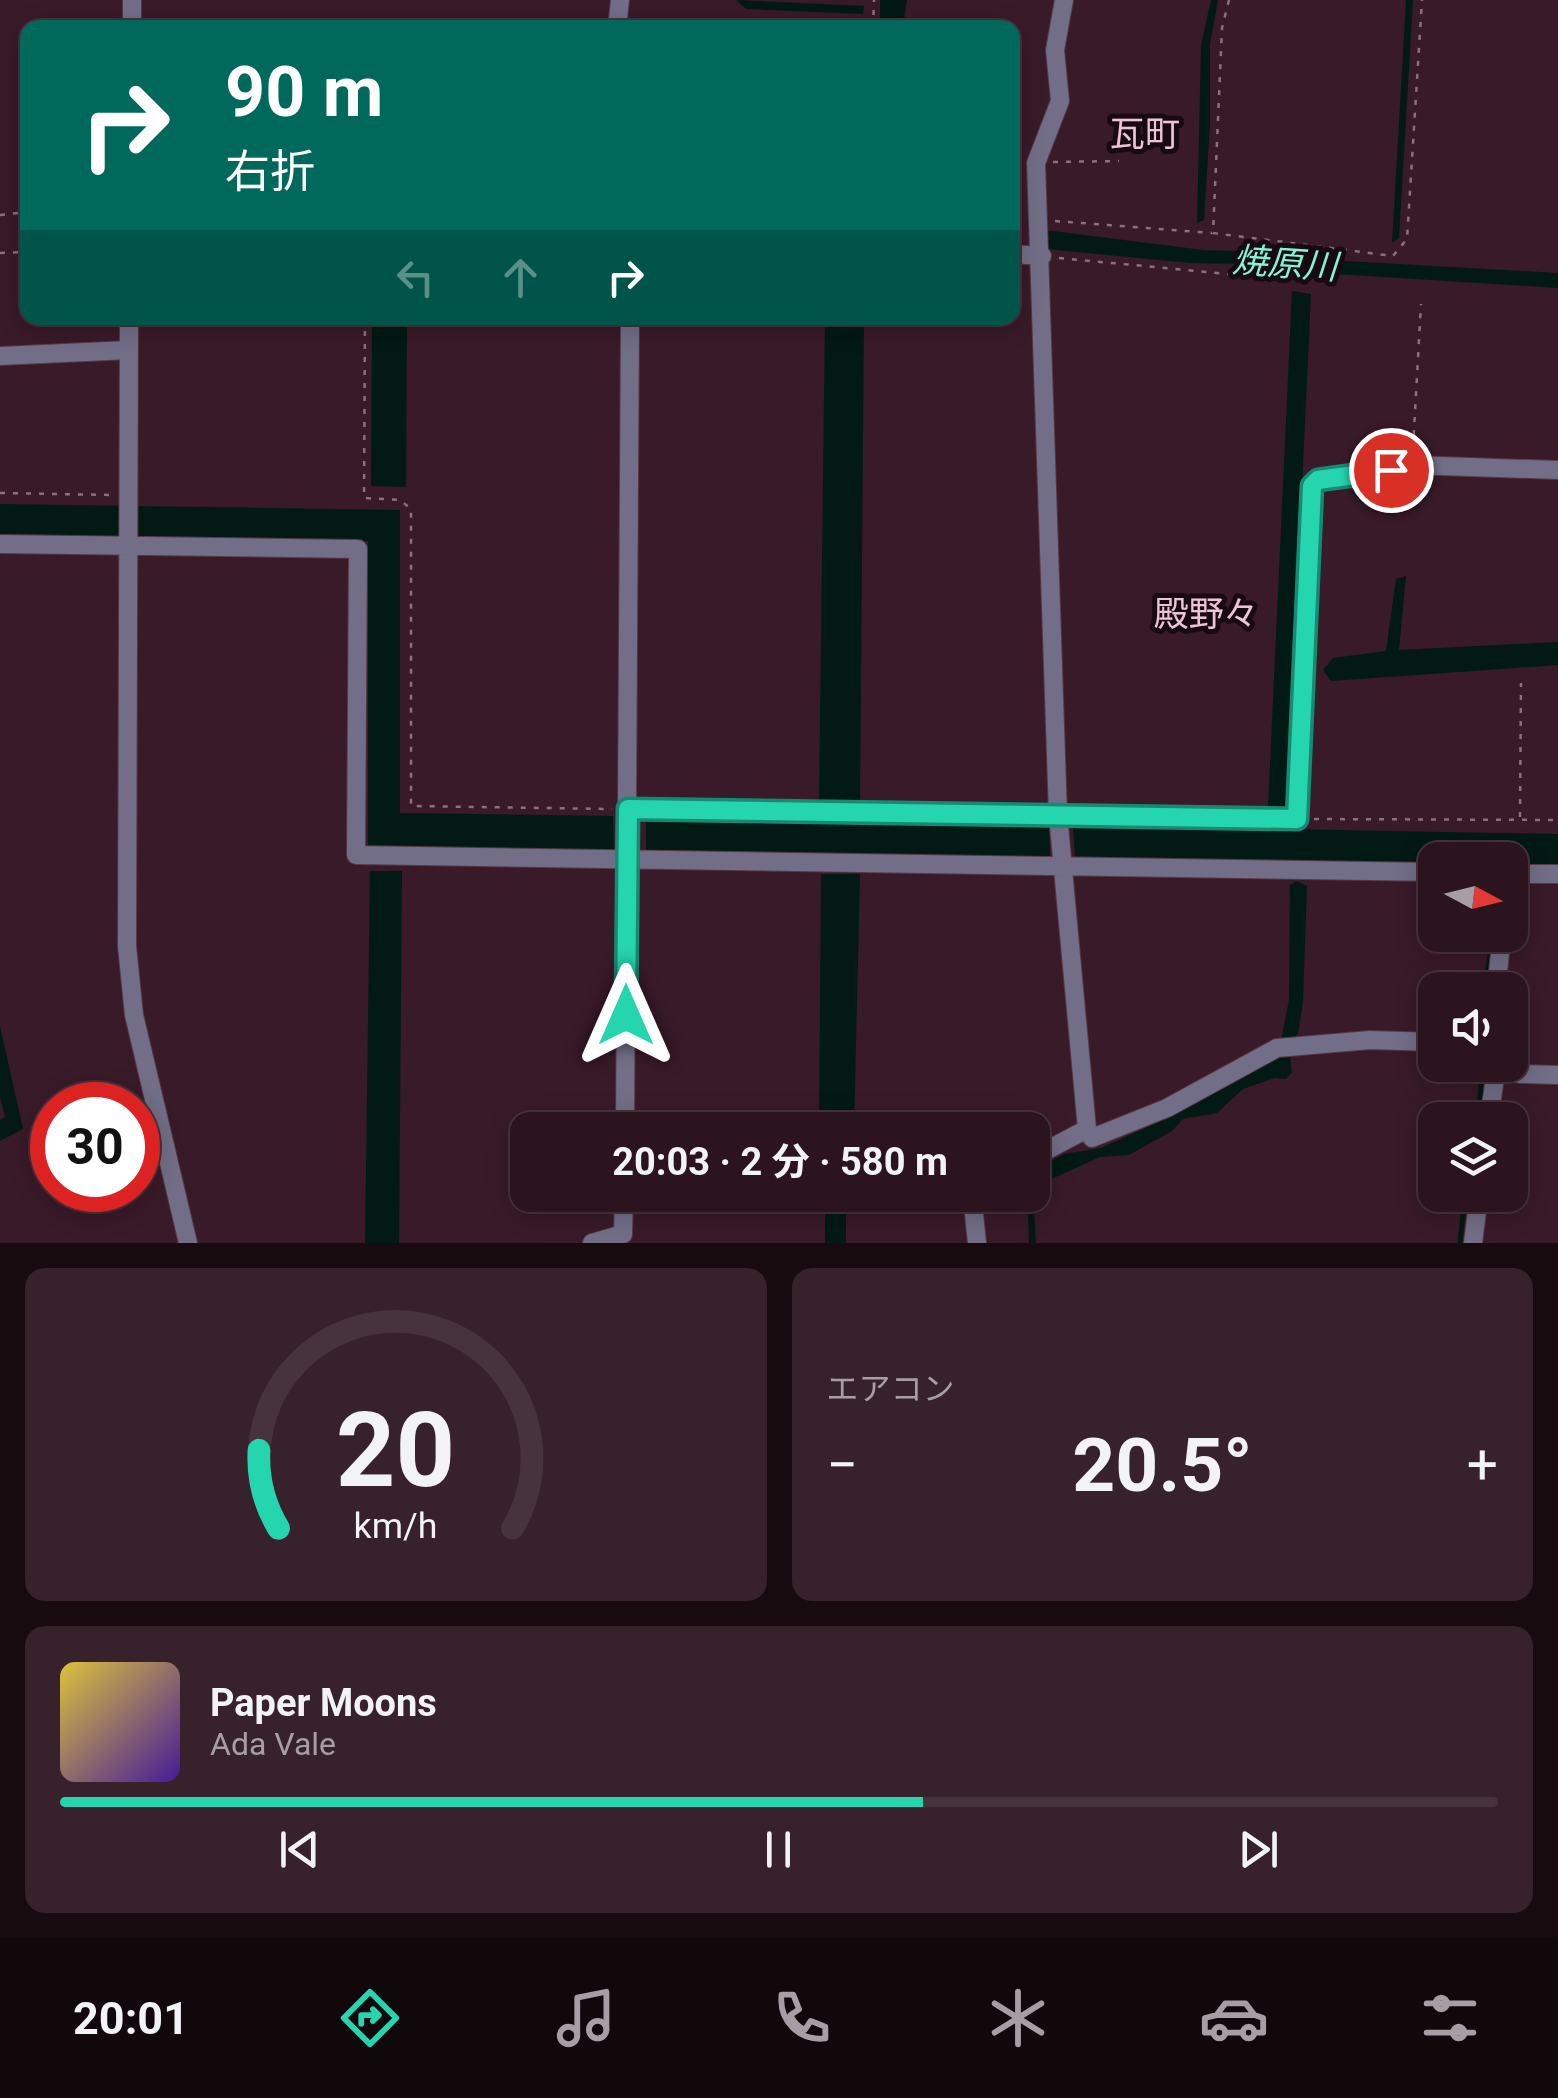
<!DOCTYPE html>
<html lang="ja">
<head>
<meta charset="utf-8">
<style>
	:root { --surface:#2b141e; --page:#37212b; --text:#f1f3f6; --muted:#a69ea4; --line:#47333c; --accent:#25d5ae }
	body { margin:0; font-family:Roboto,"Noto Sans JP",sans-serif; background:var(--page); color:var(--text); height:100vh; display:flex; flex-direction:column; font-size:38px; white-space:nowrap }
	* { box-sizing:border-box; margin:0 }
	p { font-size:32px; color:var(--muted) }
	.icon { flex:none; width:55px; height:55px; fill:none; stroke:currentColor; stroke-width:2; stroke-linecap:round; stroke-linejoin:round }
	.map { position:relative; height:1243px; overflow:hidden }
	.side { display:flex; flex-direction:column; gap:25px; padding:25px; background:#180b10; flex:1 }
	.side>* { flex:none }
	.top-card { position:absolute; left:20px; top:20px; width:1000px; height:305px; border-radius:20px; box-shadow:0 5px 25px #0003,0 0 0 2px var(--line); background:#00695c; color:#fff; overflow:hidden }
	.needle { width:65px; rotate:97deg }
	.buttons { position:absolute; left:1418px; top:842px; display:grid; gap:20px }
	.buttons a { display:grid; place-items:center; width:110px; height:110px; border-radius:20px; background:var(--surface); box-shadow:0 5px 25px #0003,0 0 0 2px var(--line); font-size:50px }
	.speed { position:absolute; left:30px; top:1082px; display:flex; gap:20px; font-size:50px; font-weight:700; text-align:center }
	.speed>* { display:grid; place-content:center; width:130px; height:130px; border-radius:50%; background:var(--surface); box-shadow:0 5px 25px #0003,0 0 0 2px var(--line); line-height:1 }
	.speed .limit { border:15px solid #d22; background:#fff; color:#111 }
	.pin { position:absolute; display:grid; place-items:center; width:85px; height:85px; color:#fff; margin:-42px; border:5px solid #fff; border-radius:50%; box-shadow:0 2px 10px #0007 }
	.me { position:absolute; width:110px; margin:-55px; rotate:0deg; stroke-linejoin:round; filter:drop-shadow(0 0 8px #0008) }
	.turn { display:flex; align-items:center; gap:35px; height:210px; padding:0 40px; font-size:45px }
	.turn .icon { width:130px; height:130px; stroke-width:2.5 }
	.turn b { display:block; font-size:70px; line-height:85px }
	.lanes { display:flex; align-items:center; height:95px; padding:0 40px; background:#0003; justify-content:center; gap:50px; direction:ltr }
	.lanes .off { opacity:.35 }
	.big { font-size:75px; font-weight:700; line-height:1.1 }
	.side .card { flex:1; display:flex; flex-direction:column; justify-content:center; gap:15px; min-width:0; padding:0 35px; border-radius:20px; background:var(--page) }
	.side .dial { align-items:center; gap:0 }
	.dial svg { height:260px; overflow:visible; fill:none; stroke:var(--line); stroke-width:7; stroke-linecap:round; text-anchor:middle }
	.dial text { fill:var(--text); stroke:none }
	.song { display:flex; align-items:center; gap:30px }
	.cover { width:120px; height:120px; border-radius:15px; background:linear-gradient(135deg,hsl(50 70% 55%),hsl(260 70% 35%)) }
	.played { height:10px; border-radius:5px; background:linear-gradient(90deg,var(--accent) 60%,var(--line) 60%) }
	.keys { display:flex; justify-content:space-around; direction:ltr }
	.heat { display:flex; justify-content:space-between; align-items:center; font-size:55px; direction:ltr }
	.side .tiles { flex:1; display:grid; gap:25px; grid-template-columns:1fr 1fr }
	.card:last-child { grid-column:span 2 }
	.trip { position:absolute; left:510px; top:1112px; width:540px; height:100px; border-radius:20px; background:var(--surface); box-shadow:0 5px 25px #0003,0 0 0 2px var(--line); font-weight:700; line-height:100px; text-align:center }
	.tab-bar { display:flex; height:160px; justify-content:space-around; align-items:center; background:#11080c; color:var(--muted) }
	.tab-bar .icon { width:70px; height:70px }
	.tab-bar .current { color:var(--accent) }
	.tab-bar b { font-size:45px; color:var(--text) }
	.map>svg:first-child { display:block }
</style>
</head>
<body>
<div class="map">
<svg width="1558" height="1243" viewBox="0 0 1558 1243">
	<rect width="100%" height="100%" fill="#391a28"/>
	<path fill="#021a13" d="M736,0L864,6L863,14L746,9Z
		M880,0H907L903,27H880Z
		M1211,0H1218L1210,44V124L1204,220L1197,223L1201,45Z
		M1406,0H1413L1399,238L1392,243Z
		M1045,230L1203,250L1299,253L1346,261L1558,273V288L1320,273L1300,265L1190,263L1046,249Z
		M1292,291L1311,294L1287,807H1268Z
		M372,318H407L406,487L371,486Z
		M825,318H864L860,802L819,801Z
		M0,504L400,510V813L613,816L614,851L368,846V541L0,534Z
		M1406,576L1399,650L1558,642V665L1331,681L1323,670L1333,658L1386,651L1396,579Z
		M646,817L1049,824L1050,857L646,850Z
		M1073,825L1558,834V865L1510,864V860H1435V863L1075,857Z
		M370,871H402L399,1243H365Z
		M821,874H860L854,1130H819Z
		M1297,881L1307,886L1303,1002L1298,1034L1288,1041L1292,1072L1286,1079L1275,1078L1243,1089L1217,1113L1183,1119L1172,1131L1129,1155L1100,1157L1047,1181L1034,1211L1036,1243H1029L1028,1215L1014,1209L982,1208L980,1195H1032L1033,1171L1064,1154L1101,1148L1172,1116L1226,1086L1281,1041L1289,1000L1290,885Z
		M0,1026L23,1129L0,1141V1120L5,1117L0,1097Z
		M825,1195H963L964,1209L846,1207V1243H825Z"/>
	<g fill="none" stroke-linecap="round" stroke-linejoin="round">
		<path stroke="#021a13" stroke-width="5" d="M1278,829V807
			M1486,990L1492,935
			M1478,1120L1483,1065
			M1460,1243L1465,1195"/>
		<defs>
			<path id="minor" d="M1064,0L1055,50L1060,101L1036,163L1058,815L1087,1129L1092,1138L1167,1108L1277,1048L1370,1040L1435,1042
				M132,28V0
				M617,28L620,0
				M1012,254L1042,256
				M129,318L127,946L134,1015L188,1243
				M0,356L129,350
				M0,544L358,549L356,855L1435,872
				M628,809L1297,819L1313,486L1318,480L1412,465L1558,470
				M1510,874H1558
				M1496,990L1502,935
				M1496,1070L1522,1074L1558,1075
				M1489,1120L1496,1070L1494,1065
				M625,1130L630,318
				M1032,1158L1087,1129
				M972,1195L977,1243
				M592,1243L623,1234L624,1195
				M1473,1243L1479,1195"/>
		</defs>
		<use href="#minor" stroke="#553845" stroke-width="20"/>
		<path stroke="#8b717c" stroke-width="2.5" stroke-dasharray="5 8" stroke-linecap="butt" d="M1229,0L1222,28L1213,233L1393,256L1407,239L1422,0
			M873,28L874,0
			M1053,162L1119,161
			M0,215L28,212
			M1012,218L1022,219
			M1055,221L1212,233
			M0,253L28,252
			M1059,258L1281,279
			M365,318L364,498L400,500L411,509V806L612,809
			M1413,448L1421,304
			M0,493L112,495
			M1520,817L1521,683
			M1314,819L1558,820"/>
		<use href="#minor" stroke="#726e87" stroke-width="18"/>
	</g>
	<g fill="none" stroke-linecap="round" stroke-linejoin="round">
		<defs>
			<path id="route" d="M626,1015L628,809L1297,819L1312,486L1318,480L1391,470"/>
		</defs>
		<use href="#route" stroke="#188a71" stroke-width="25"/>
		<use href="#route" stroke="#25d5ae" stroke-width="18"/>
	</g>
	<g text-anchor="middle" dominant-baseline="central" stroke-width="10" stroke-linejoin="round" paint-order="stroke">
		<g font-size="35" fill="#edc4d4" stroke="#170a10">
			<text x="1145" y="134">瓦町</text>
			<text x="1206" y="614">殿野々</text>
		</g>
		<g font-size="35" font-style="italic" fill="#83f5d4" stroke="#170a10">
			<text transform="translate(1285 264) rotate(4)">焼原川</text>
		</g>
	</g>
</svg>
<div class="buttons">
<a><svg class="needle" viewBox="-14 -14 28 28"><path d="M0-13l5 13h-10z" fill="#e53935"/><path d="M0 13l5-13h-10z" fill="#a69ea4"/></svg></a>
<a><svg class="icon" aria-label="sound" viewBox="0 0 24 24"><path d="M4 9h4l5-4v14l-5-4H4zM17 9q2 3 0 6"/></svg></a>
<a><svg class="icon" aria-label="layers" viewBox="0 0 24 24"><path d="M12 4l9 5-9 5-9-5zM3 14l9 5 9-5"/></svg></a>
</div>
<div class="speed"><div class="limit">30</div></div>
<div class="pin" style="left:1391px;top:470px;background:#d93025"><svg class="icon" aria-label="arrive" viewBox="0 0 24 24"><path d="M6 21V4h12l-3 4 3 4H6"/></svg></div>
<svg class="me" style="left:626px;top:1015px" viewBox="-20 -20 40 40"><path d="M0-17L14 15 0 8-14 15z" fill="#25d5ae" stroke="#fff" stroke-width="4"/></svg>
<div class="trip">20:03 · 2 分 · 580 m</div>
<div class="top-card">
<div class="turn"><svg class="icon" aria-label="right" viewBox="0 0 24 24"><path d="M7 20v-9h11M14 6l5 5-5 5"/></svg><div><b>90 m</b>右折</div></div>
<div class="lanes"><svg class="icon off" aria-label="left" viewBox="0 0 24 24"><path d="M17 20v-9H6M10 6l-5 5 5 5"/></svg><svg class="icon off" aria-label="ahead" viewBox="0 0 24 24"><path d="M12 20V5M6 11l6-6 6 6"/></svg><svg class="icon" aria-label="right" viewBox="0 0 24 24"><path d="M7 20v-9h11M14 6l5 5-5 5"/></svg></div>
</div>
</div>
<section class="side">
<div class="tiles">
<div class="card dial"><svg viewBox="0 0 100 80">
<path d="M14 69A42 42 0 1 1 86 69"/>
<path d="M14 69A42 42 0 0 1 8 45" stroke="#25d5ae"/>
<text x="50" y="56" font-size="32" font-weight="700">20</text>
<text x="50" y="72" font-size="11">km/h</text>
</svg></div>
<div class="card"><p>エアコン</p>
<div class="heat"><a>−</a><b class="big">20.5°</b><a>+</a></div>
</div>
<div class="card">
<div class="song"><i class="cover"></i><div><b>Paper Moons</b><p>Ada Vale</p></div></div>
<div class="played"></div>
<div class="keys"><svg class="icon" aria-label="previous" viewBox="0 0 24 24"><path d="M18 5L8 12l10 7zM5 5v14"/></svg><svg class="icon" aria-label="pause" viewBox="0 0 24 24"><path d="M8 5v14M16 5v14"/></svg><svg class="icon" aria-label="next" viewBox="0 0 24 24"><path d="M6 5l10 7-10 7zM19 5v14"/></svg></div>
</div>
</div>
</section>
<nav class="tab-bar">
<b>20:01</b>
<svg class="icon current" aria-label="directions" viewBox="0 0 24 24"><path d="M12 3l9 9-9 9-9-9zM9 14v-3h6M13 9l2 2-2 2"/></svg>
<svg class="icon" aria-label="music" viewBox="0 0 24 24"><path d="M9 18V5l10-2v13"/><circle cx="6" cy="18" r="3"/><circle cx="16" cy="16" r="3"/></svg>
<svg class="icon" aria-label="phone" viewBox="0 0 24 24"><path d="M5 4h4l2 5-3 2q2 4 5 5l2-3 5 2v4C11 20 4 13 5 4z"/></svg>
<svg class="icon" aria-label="climate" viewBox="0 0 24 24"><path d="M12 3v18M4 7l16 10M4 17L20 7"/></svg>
<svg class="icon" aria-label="car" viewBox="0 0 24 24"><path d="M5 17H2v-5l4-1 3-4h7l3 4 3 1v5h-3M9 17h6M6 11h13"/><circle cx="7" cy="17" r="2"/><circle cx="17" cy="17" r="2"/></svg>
<svg class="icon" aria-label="filters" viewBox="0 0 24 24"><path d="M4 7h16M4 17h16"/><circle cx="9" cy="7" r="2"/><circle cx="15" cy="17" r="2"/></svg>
</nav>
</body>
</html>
